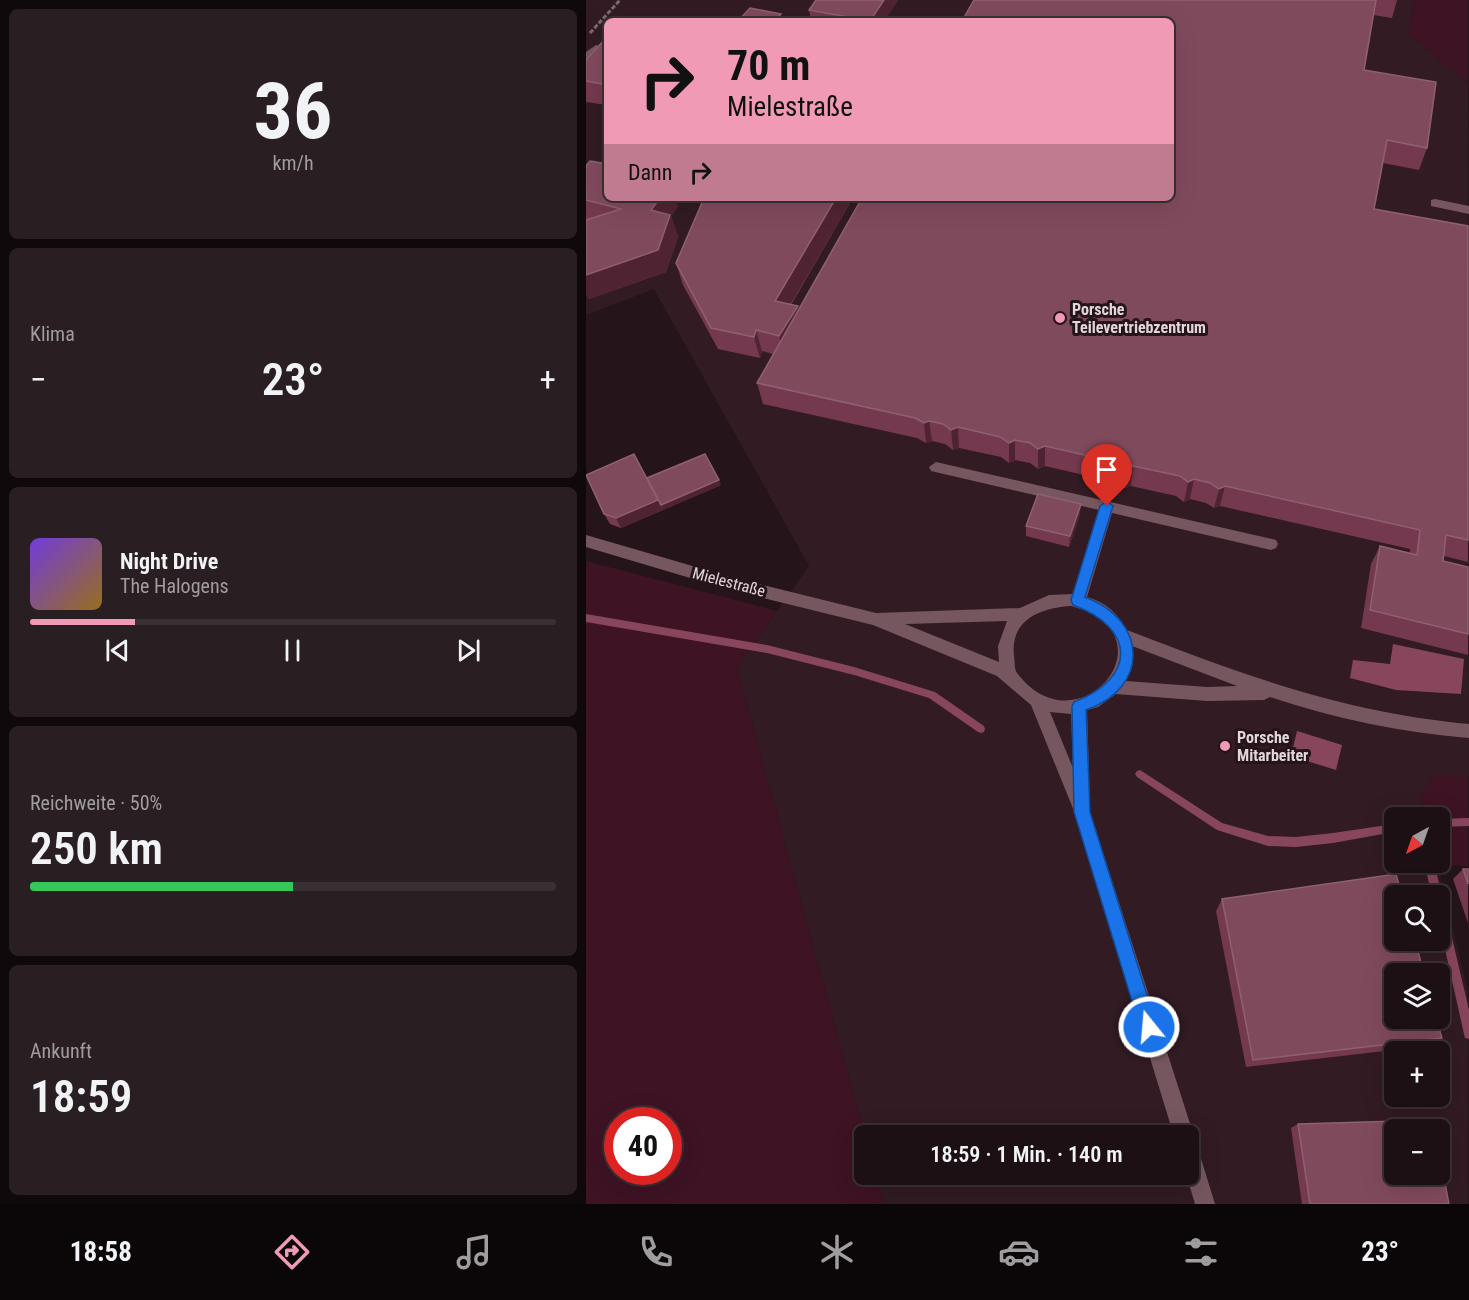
<!DOCTYPE html>
<html lang="de">
<head>
<meta charset="utf-8">
<style>
	:root { --surface:#1c1014; --page:#291e22; --text:#f1f3f6; --muted:#a09da0; --line:#3a3034; --accent:#f09ab5 }
	body { margin:0; font-family:"Roboto Condensed",sans-serif; background:var(--page); color:var(--text); height:100vh; display:flex; flex-direction:column; font-size:22px; white-space:nowrap }
	* { box-sizing:border-box; margin:0 }
	p { font-size:20px; color:var(--muted) }
	.icon { flex:none; width:33px; height:33px; fill:none; stroke:currentColor; stroke-width:2; stroke-linecap:round; stroke-linejoin:round }
	.map { position:relative; flex:1; overflow:hidden }
	.drawer { display:flex; flex-direction:column; gap:9px; padding:9px; background:#0f090b; width:586px }
	.drawer>* { flex:none }
	.banner { position:absolute; left:18px; top:18px; width:570px; height:183px; border-radius:9px; box-shadow:0 6px 24px #0002,0 0 0 2px var(--line); background:#f09ab5; color:#111; overflow:hidden }
	.needle { width:39px; rotate:220deg }
	.controls { position:absolute; left:798px; top:807px; display:grid; gap:12px }
	.controls a { display:grid; place-items:center; width:66px; height:66px; border-radius:9px; background:var(--surface); box-shadow:0 6px 24px #0002,0 0 0 2px var(--line); font-size:30px }
	.speed { position:absolute; left:18px; top:1107px; display:flex; gap:12px; font-size:30px; font-weight:700; text-align:center }
	.speed>* { display:grid; place-content:center; width:78px; height:78px; border-radius:50%; background:var(--surface); box-shadow:0 6px 24px #0002,0 0 0 2px var(--line); line-height:1 }
	.speed .limit { border:9px solid #d22; background:#fff; color:#111 }
	.pin { position:absolute; display:grid; place-items:center; width:51px; height:51px; color:#fff; margin:-62px -26px; border-radius:50% 50% 50% 0; rotate:-45deg; box-shadow:0 0 6px #0007 }
	.pin .icon { rotate:45deg }
	.me { position:absolute; width:66px; margin:-33px; rotate:343deg; stroke-linejoin:round; filter:drop-shadow(0 0 4px #0008) }
	.turn { display:flex; align-items:center; gap:21px; height:126px; padding:0 24px; font-size:27px }
	.turn .icon { width:78px; height:78px; stroke-width:2.5 }
	.turn b { display:block; font-size:42px; line-height:51px }
	.then { display:flex; align-items:center; height:57px; padding:0 24px; background:#0003; gap:12px; font-size:22px }
	.big { font-size:45px; font-weight:600; line-height:1.1 }
	.drawer .tile { flex:1; display:flex; flex-direction:column; justify-content:center; gap:9px; min-width:0; padding:0 21px; border-radius:9px; background:var(--page) }
	.drawer .dial { align-items:center; gap:0 }
	.dial b { font-size:78px; line-height:1 }
	.song { display:flex; align-items:center; gap:18px }
	.cover { width:72px; height:72px; border-radius:9px; background:linear-gradient(135deg,hsl(260 70% 55%),hsl(40 70% 35%)) }
	.played { height:6px; border-radius:3px; background:linear-gradient(90deg,var(--accent) 20%,var(--line) 20%) }
	.keys { display:flex; justify-content:space-around; direction:ltr }
	.heat { display:flex; justify-content:space-between; align-items:center; font-size:33px; direction:ltr }
	.charge { height:9px; border-radius:4px; background:linear-gradient(90deg,#34c759 50%,var(--line) 0) }
	.trip { position:absolute; left:268px; top:1125px; width:345px; height:60px; border-radius:9px; background:var(--surface); box-shadow:0 6px 24px #0002,0 0 0 2px var(--line); font-weight:600; line-height:60px; text-align:center }
	.menu { display:flex; height:96px; justify-content:space-around; align-items:center; background:#0b0608; color:var(--muted) }
	.menu .icon { width:42px; height:42px }
	.menu .current { color:var(--accent) }
	.menu b { font-size:27px; color:var(--text) }
	main { display:flex; flex:1; min-height:0 }
	.map>svg:first-child { display:block }
</style>
</head>
<body>
<main>
<section class="drawer">
<div class="tile dial"><b>36</b><p>km/h</p></div>
<div class="tile"><p>Klima</p>
<div class="heat"><a>−</a><b class="big">23°</b><a>+</a></div>
</div>
<div class="tile">
<div class="song"><i class="cover"></i><div><b>Night Drive</b><p>The Halogens</p></div></div>
<div class="played"></div>
<div class="keys"><svg class="icon" aria-label="previous" viewBox="0 0 24 24"><path d="M18 5L8 12l10 7zM5 5v14"/></svg><svg class="icon" aria-label="pause" viewBox="0 0 24 24"><path d="M8 5v14M16 5v14"/></svg><svg class="icon" aria-label="next" viewBox="0 0 24 24"><path d="M6 5l10 7-10 7zM19 5v14"/></svg></div>
</div>
<div class="tile"><p>Reichweite · 50%</p><b class="big">250 km</b><div class="charge"></div></div>
<div class="tile"><p>Ankunft</p><b class="big">18:59</b></div>
</section>
<div class="map">
<svg width="883" height="1204" viewBox="0 0 883 1204">
	<rect width="100%" height="100%" fill="#25151a"/>
	<path fill="#321b23" fill-rule="evenodd" d="M0,0H828L822,34L882,83L883,776H848L834,796L840,817L808,818V862L851,863L882,991V1204H298L290,1175L603,1174V1136H279L151,668L223,566L68,289L0,315ZM21,21H585V198H21ZM808,896H854V940H808ZM808,974H854V1018H808ZM808,1052H854V1096H808ZM808,1130H854V1174H808Z"/>
	<path fill="#3e1324" fill-rule="evenodd" d="M828,0H882V83L822,34Z
		M0,561L191,611L151,668L279,1136V1174L290,1175L298,1204H0ZM32,1120H82V1172H32Z
		M848,776H882V866L851,864L854,862V818L840,817L834,796Z"/>
	<path fill="#88465d" d="M807,644L878,659L875,694L810,690L764,678L767,660L804,664Z
		M711,731L756,745L750,770L705,756Z"/>
	<g fill="none" stroke-linecap="round" stroke-linejoin="round">
		<path fill="#88465d" fill-rule="evenodd" d="M0,614L181,645L268,667L349,692L398,726L399,729L398,732L395,733L392,732L343,698L268,675L181,653L0,622Z
			M554,770L636,823L682,836L710,837L747,833L808,824V832L747,843L710,847L682,846L631,830L551,777L549,774L551,771Z
			M883,818V826L854,827V819Z
			M838,862H848L856,896L854,899V896H846Z
			M854,903L857,905L859,908L883,1010V1039L879,1038L878,1034L854,927Z"/>
		<path stroke="#786a6e" stroke-width="3" stroke-dasharray="4.5 2" stroke-linecap="butt" d="M4,33L34,0"/>
		<path fill="#765760" fill-rule="evenodd" d="M10,45L19,47L0,60V52Z
			M849,199L883,206V214L845,206V200Z
			M350,462L690,540L692,544L690,548L685,550L526,513L501,597C520,602 531,613 541,630C658,675 755,712 883,724V738C814,732 749,719 684,697L678,700L621,701L530,694L512,707L501,710L504,802L502,806L608,1136L605,1143L610,1145L613,1152L629,1204H609L600,1174H603V1136H588L488,811L445,705L411,676L287,625L141,589L0,547V535L141,576L290,613L434,608L463,595L487,594L513,510L345,471L343,467ZM485,606C591,633 493,754 431,673C428,669 429,661 428,656C424,619 455,608 485,606ZM421,621L412,646L413,662L319,624ZM546,646L651,686L621,687L540,681L547,664ZM464,712L485,714L487,768Z"/>
	</g>
	<path fill="#74394e" d="M312,0L298,21H225L223,10Z
		M388,0H811L806,18L787,15L778,70L841,148L833,170L797,163L788,209L882,226V562L858,556L857,561L882,567V655L775,628L785,564L794,546L824,553V549L634,506L628,508L620,503L604,499L598,502L590,496L545,486L539,488L530,483L516,480L509,482L502,476L459,466L452,469L444,463L429,460L423,463L415,457L373,448L367,450L359,444L346,441L340,443L331,438L177,404L171,383L187,354L176,351L174,358L132,349L97,285L90,263L267,198L205,305L212,310Z
		M21,39V105L0,102V60Z
		M0,166L92,206L85,216L92,237L80,272L3,299L0,294Z
		M64,485H135L35,528L24,524L18,514Z
		M494,514L483,547L440,536V526Z
		M877,869H882V923L867,879Z
		M636,899L856,1038L842,1046L660,1067L630,911Z
		M712,1124L863,1204H716L705,1128Z"/>
	<path fill="#502333" d="M298,0H312L298,21H284Z
		M195,14L196,21H189Z
		M71,198H90L92,206L85,216L92,237L80,272L3,299L0,294V275L65,210Z
		M250,198H267L194,322L189,301Z
		M212,306L217,328L199,357L193,336Z
		M170,330L176,351L174,358L168,337Z
		M343,421L346,441L340,443L338,423Z
		M372,427L373,448L367,450L365,430Z
		M429,440V460L423,463V443Z
		M459,446V466L452,469V449Z
		M518,460L516,480L509,482L511,462Z
		M547,466L545,486L539,488L541,469Z
		M608,479L604,499L598,502L602,482Z
		M133,480L135,485L77,510L75,505Z
		M639,486L634,506L628,508L633,489Z
		M72,500L77,510L35,528L30,518Z
		M495,504L494,514L483,547L484,536Z"/>
	<path fill="#804a5d" stroke="#8f6071" stroke-width="1.5" d="M230,0H298L284,21L223,10Z
		M388,0H790L778,70L850,82L841,148L801,140L788,209L882,226V540L860,535L857,561L882,567V634L784,610L794,546L831,555L834,530L639,486L633,489L624,483L608,479L602,482L594,476L547,466L541,469L532,463L518,460L511,462L503,456L459,446L452,449L444,443L429,440L423,443L414,437L372,427L365,430L357,424L343,421L338,423L329,418L171,383L276,198H585V21H376Z
		M164,8L195,14L189,21H152Z
		M19,39H21V85L0,81V60Z
		M4,161L21,164V198H74L65,210L84,215L72,250L0,275V220L35,209L0,200V166Z
		M118,198H250L189,301L212,306L193,336L170,330L168,337L125,328L90,263Z
		M48,454L72,500L30,518L18,514L0,475Z
		M119,454L133,480L75,505L61,478Z
		M452,494L495,504L484,536L440,526Z
		M877,869H882V884Z
		M810,874L816,896H808V940H829L838,974H808V1018H850L856,1038L667,1060L636,899Z
		M846,1120L848,1130H808V1174H854V1157L863,1204H724L712,1124Z"/>
	<path fill="#1a73e8" stroke="#114b97" stroke-width="1.5" d="M521,501L527,506L499,597C562,620 564,688 500,710L504,812L571,1027L569,1033L563,1035L557,1033L554,1027L488,812L486,706L488,702C551,678 550,628 487,605L485,600L514,506Z"/>
	<g fill="#f09ab5" stroke="#25151a" stroke-width="2">
		<circle cx="474" cy="318" r="6"/>
		<circle cx="639" cy="746" r="6"/>
	</g>
	<g text-anchor="middle" dominant-baseline="central" stroke-width="6" stroke-linejoin="round" paint-order="stroke">
		<g font-size="16" font-weight="bold" fill="#e2d6d9" stroke="#25151a" text-anchor="start">
			<text x="486" y="309">Porsche<tspan x="486" dy="18">Teilevertriebzentrum</tspan></text>
			<text x="651" y="737">Porsche<tspan x="651" dy="18">Mitarbeiter</tspan></text>
		</g>
		<g font-size="16" fill="#e2d6d9" stroke="#25151a">
			<text transform="translate(143 582) rotate(15)">Mielestraße</text>
		</g>
	</g>
</svg>
<div class="controls">
<a><svg class="needle" viewBox="-14 -14 28 28"><path d="M0-13l5 13h-10z" fill="#e53935"/><path d="M0 13l5-13h-10z" fill="#a09da0"/></svg></a>
<a><svg class="icon" aria-label="search" viewBox="0 0 24 24"><circle cx="10" cy="10" r="6"/><path d="M15 15l6 6"/></svg></a>
<a><svg class="icon" aria-label="layers" viewBox="0 0 24 24"><path d="M12 4l9 5-9 5-9-5zM3 14l9 5 9-5"/></svg></a>
<a>+</a>
<a>−</a>
</div>
<div class="speed"><div class="limit">40</div></div>
<div class="pin" style="left:521px;top:506px;background:#d93025"><svg class="icon" aria-label="arrive" viewBox="0 0 24 24"><path d="M6 21V4h12l-3 4 3 4H6"/></svg></div>
<svg class="me" style="left:563px;top:1027px" viewBox="-20 -20 40 40"><circle r="17" fill="#1a73e8" stroke="#fff" stroke-width="3"/><path d="M0-11L8 9 0 5-8 9z" fill="#fff"/></svg>
<div class="trip">18:59 · 1 Min. · 140 m</div>
<div class="banner">
<div class="turn"><svg class="icon" aria-label="right" viewBox="0 0 24 24"><path d="M7 20v-9h11M14 6l5 5-5 5"/></svg><div><b>70 m</b>Mielestraße</div></div>
<div class="then">Dann<svg class="icon" aria-label="right" viewBox="0 0 24 24"><path d="M7 20v-9h11M14 6l5 5-5 5"/></svg></div>
</div>
</div>
</main>
<nav class="menu">
<b>18:58</b>
<svg class="icon current" aria-label="directions" viewBox="0 0 24 24"><path d="M12 3l9 9-9 9-9-9zM9 14v-3h6M13 9l2 2-2 2"/></svg>
<svg class="icon" aria-label="music" viewBox="0 0 24 24"><path d="M9 18V5l10-2v13"/><circle cx="6" cy="18" r="3"/><circle cx="16" cy="16" r="3"/></svg>
<svg class="icon" aria-label="phone" viewBox="0 0 24 24"><path d="M5 4h4l2 5-3 2q2 4 5 5l2-3 5 2v4C11 20 4 13 5 4z"/></svg>
<svg class="icon" aria-label="climate" viewBox="0 0 24 24"><path d="M12 3v18M4 7l16 10M4 17L20 7"/></svg>
<svg class="icon" aria-label="car" viewBox="0 0 24 24"><path d="M5 17H2v-5l4-1 3-4h7l3 4 3 1v5h-3M9 17h6M6 11h13"/><circle cx="7" cy="17" r="2"/><circle cx="17" cy="17" r="2"/></svg>
<svg class="icon" aria-label="filters" viewBox="0 0 24 24"><path d="M4 7h16M4 17h16"/><circle cx="9" cy="7" r="2"/><circle cx="15" cy="17" r="2"/></svg>
<b>23°</b>
</nav>
</body>
</html>
